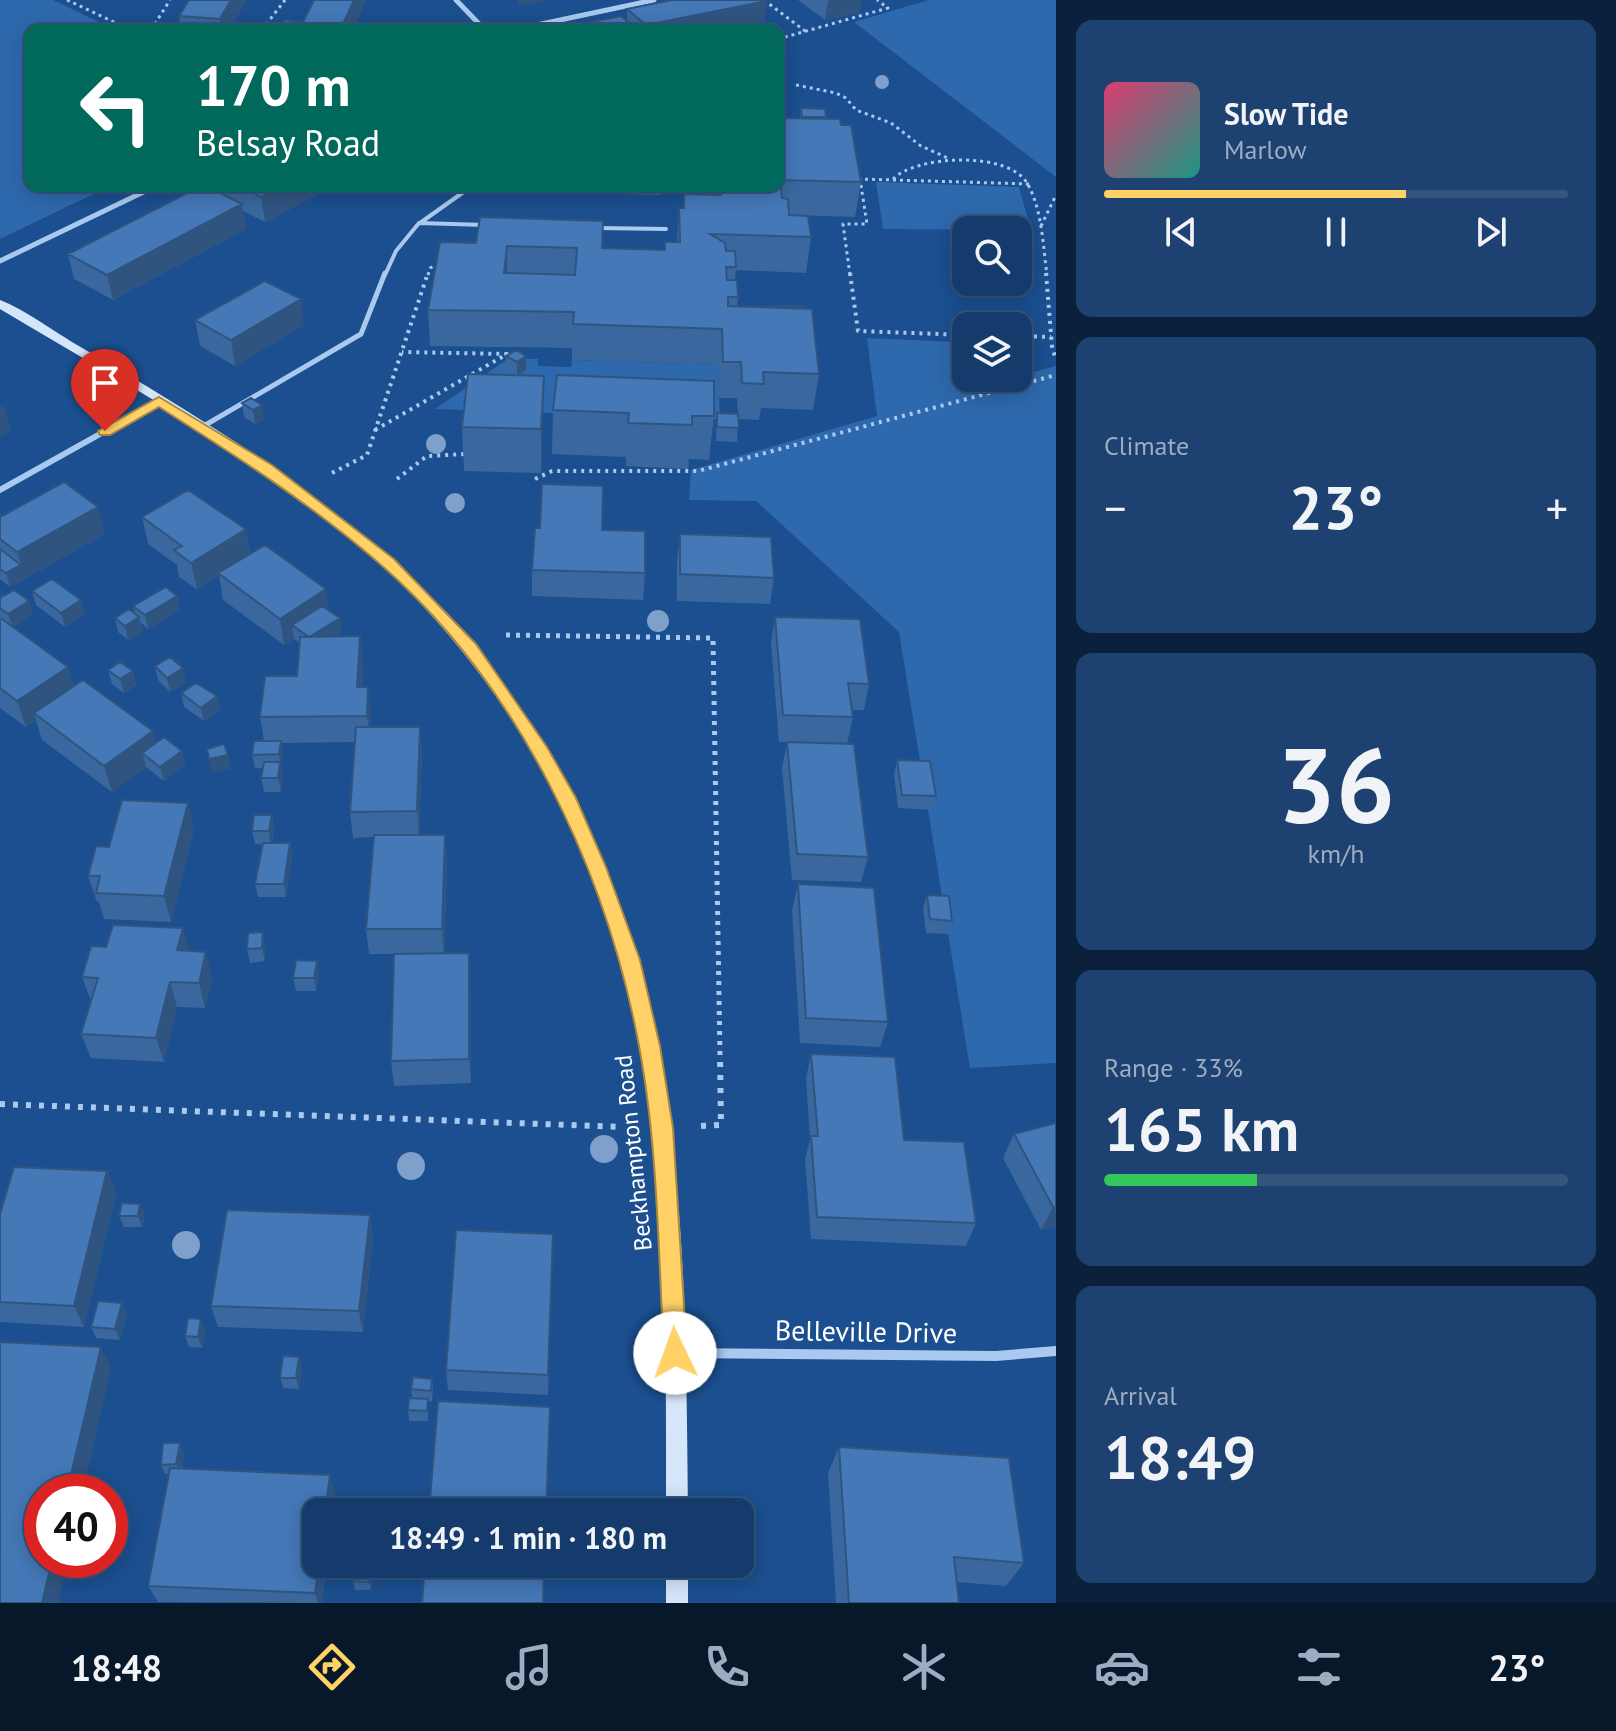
<!DOCTYPE html>
<html lang="en">
<head>
<meta charset="utf-8">
<style>
	:root { --surface:#143b6b; --page:#1d4271; --text:#f1f3f6; --muted:#9dadc1; --line:#33557e; --accent:#ffd166 }
	body { margin:0; font-family:"PT Sans",sans-serif; background:var(--page); color:var(--text); height:100vh; display:flex; flex-direction:column; font-size:30px; white-space:nowrap }
	* { box-sizing:border-box; margin:0 }
	p { font-size:26px; color:var(--muted) }
	.icon { flex:none; width:44px; height:44px; fill:none; stroke:currentColor; stroke-width:2; stroke-linecap:round; stroke-linejoin:round }
	.map { position:relative; flex:1; overflow:hidden }
	.sheet { display:flex; flex-direction:column; gap:20px; padding:20px; background:#0b203b; width:560px }
	.sheet>* { flex:none }
	.guide { position:absolute; left:24px; top:24px; width:760px; height:168px; border-radius:16px; box-shadow:0 4px 20px #0003,0 0 0 2px var(--line); background:#00695c; color:#fff; overflow:hidden }
	.fabs { position:absolute; left:952px; top:216px; display:grid; gap:16px }
	.fabs a { display:grid; place-items:center; width:80px; height:80px; border-radius:16px; background:var(--surface); box-shadow:0 4px 20px #0003,0 0 0 2px var(--line); font-size:40px }
	.speed { position:absolute; left:24px; top:1474px; display:flex; gap:16px; font-size:40px; font-weight:700; text-align:center }
	.speed>* { display:grid; place-content:center; width:104px; height:104px; border-radius:50%; background:var(--surface); box-shadow:0 4px 20px #0003,0 0 0 2px var(--line); line-height:1 }
	.speed .limit { border:12px solid #d22; background:#fff; color:#111 }
	.pin { position:absolute; display:grid; place-items:center; width:68px; height:68px; color:#fff; margin:-82px -34px; border-radius:50% 50% 50% 0; rotate:-45deg; box-shadow:0 0 8px #0007 }
	.pin .icon { rotate:45deg }
	.me { position:absolute; width:88px; margin:-44px; rotate:357deg; stroke-linejoin:round; filter:drop-shadow(0 0 6px #0008) }
	.turn { display:flex; align-items:center; gap:28px; height:168px; padding:0 40px; font-size:36px }
	.turn .icon { width:104px; height:104px; stroke-width:2.5 }
	.turn b { display:block; font-size:56px; line-height:68px }
	.big { font-size:60px; font-weight:700; line-height:1.1 }
	.sheet .tile { flex:1; display:flex; flex-direction:column; justify-content:center; gap:12px; min-width:0; padding:0 28px; border-radius:16px; background:var(--page) }
	.sheet .dial { align-items:center; gap:0 }
	.dial b { font-size:104px; line-height:1 }
	.song { display:flex; align-items:center; gap:24px }
	.cover { width:96px; height:96px; border-radius:12px; background:linear-gradient(135deg,hsl(340 70% 55%),hsl(170 70% 35%)) }
	.played { height:8px; border-radius:4px; background:linear-gradient(90deg,var(--accent) 65%,var(--line) 65%) }
	.keys { display:flex; justify-content:space-around; direction:ltr }
	.heat { display:flex; justify-content:space-between; align-items:center; font-size:44px; direction:ltr }
	.charge { height:12px; border-radius:6px; background:linear-gradient(90deg,#34c759 33%,var(--line) 0) }
	.trip { position:absolute; left:302px; top:1498px; width:452px; height:80px; border-radius:16px; background:var(--surface); box-shadow:0 4px 20px #0003,0 0 0 2px var(--line); font-weight:700; line-height:80px; text-align:center }
	.tab-bar { display:flex; height:128px; justify-content:space-around; align-items:center; background:#08182b; color:var(--muted) }
	.tab-bar .icon { width:56px; height:56px }
	.tab-bar .selected { color:var(--accent) }
	.tab-bar b { font-size:36px; color:var(--text) }
	main { display:flex; flex:1; min-height:0 }
	.map>svg:first-child { display:block }
</style>
</head>
<body>
<main>
<div class="map">
<svg width="1056" height="1603" viewBox="0 0 1056 1603">
	<rect width="100%" height="100%" fill="#1b4f8f"/>
	<path fill="#2e69ad" d="M0,0H53L116,30H30V186H110L0,239Z
		M929,0H1056V177L854,22Z
		M876,182L1019,187L1032,234H1018V230L883,229Z
		M867,338L956,342L965,391L1056,366V1063L970,1068L899,632L756,501L689,500L691,470L877,416Z
		M509,358L538,359V366L571,367L572,360L718,365L720,419L435,409Z"/>
	<g fill="none" stroke-linecap="round" stroke-linejoin="round">
		<path stroke="#a9c9ee" stroke-width="3" stroke-dasharray="3 4" stroke-linecap="butt" d="M67,0L131,30
			M764,0L805,31
			M151,30L170,0
			M262,30L285,0
			M778,39L888,8L877,0
			M796,85L836,93L846,98L856,110L891,123L921,146L950,159
			M893,179C917,155 1008,151 1027,183C1042,208 1043,246 1047,275
			M1041,226L1056,195
			M428,275L430,268L442,262
			M850,275L843,224H867L860,179L1030,184"/>
		<path stroke="#a9c9ee" stroke-width="4" stroke-dasharray="3 5" stroke-linecap="butt" d="M850,273L858,331L966,335
			M1046,273L1052,346L1056,360
			M1018,336L1051,337
			M375,430L507,354L402,352
			M332,473L367,455L428,273
			M397,479L427,456L465,454
			M535,479L552,471H698L1056,375"/>
		<path stroke="#a9c9ee" stroke-width="5" stroke-dasharray="4 6" stroke-linecap="butt" d="M506,635L713,638L720,1056"/>
		<path stroke="#a9c9ee" stroke-width="6" stroke-dasharray="5 8" stroke-linecap="butt" d="M0,1104L623,1127
			M701,1126L721,1125L720,1054"/>
		<path stroke="#a9c9ee" stroke-width="4" d="M420,223L472,186
			M597,228L666,229
			M385,275L396,251L419,223L486,225"/>
		<path stroke="#a9c9ee" stroke-width="5" d="M202,427L361,334L385,273"/>
		<path stroke="#a9c9ee" stroke-width="5" d="M456,0L485,30
			M513,30L654,0
			M0,261L156,186"/>
		<path stroke="#a9c9ee" stroke-width="6" d="M0,490L159,401"/>
		<path stroke="#a9c9ee" stroke-width="10" d="M676,1353L996,1356L1056,1351"/>
		<path fill="#d6e6fa" fill-rule="evenodd" d="M0,300C25,310 49,328 72,342C122,371 172,401 220,432C299,483 373,538 439,605C481,648 516,699 547,750C688,989 685,1244 688,1512H666C666,1358 668,1203 641,1051C610,867 520,694 383,566C271,461 131,388 0,309Z
			M666,1564H688V1603H666Z"/>
	</g>
	<g fill="#7ea0ca">
		<circle cx="882" cy="82" r="7"/>
		<circle cx="436" cy="444" r="10"/>
		<circle cx="455" cy="503" r="10"/>
		<circle cx="658" cy="621" r="11"/>
		<circle cx="604" cy="1149" r="14"/>
		<circle cx="411" cy="1166" r="14"/>
		<circle cx="186" cy="1245" r="14"/>
	</g>
	<path fill="#3a679d" d="M246,0L230,30H181L179,16Z
		M314,0L353,30H279L303,22Z
		M798,0H861L859,13L825,20Z
		M767,1L764,24L736,30H550L627,21V9Z
		M801,108L825,109L826,119L841,125L861,182L855,217L789,215L811,237L806,273L736,270L735,280L738,297L737,306L819,374L813,410L761,408L759,420L738,419L737,442L716,441L717,413L738,414L737,398H719L718,365L572,360V348L430,346L428,310L440,242L664,250L665,242H677L679,208H683L684,194L716,195V186H778L800,118Z
		M221,186H334L265,222L243,211L246,229L113,300L74,279L68,254L222,194Z
		M620,186H661L660,195L619,194Z
		M195,320L304,325L235,366L200,346Z
		M506,356H526V370L517,375L544,376L541,473L464,471L462,427L516,375L506,370Z
		M251,398L264,419L255,424L244,417L242,403Z
		M553,410L714,416L709,460L689,459L688,469L626,466V457L552,454Z
		M0,515L2,516L105,534L10,587L0,579Z
		M142,517L246,529L250,554L340,618L341,632L335,636H360L363,662L362,687L371,713L370,727H420L422,753L419,835L447,860L444,954L470,978L471,1083L394,1086L391,1061L421,954H369L366,929L374,837L353,838L350,812L355,742L281,743L283,755L281,767L283,775L281,792H264L261,778L263,768H255L252,755L264,741L260,717L297,676L300,643L294,639L284,645L223,600L219,575L197,589L179,577L177,565L148,544Z
		M602,530L645,573L643,600L532,596V570Z
		M680,534L774,578L770,604L677,601V561Z
		M32,591L85,614L65,627L36,605Z
		M177,596L180,610L148,629L141,623L143,631L128,640L118,632L115,618L135,614L133,606Z
		M0,598L33,615L13,627L73,686L156,743L182,751L185,765L164,781L146,767L112,792L42,740L36,720L26,727L0,708V620L1,619L0,618Z
		M775,617L869,684L864,710H852L853,717L847,744L868,857L861,882L792,880L782,768L787,742H779L771,643Z
		M155,666L186,682L170,692L158,680Z
		M108,670L133,671L136,685L124,693L112,684Z
		M181,693L217,696L220,710L204,721L184,707Z
		M897,760L936,796L932,810L898,808L894,774Z
		M272,815L274,829L272,843H290L292,857L286,897H258L255,884L262,844H255L252,831Z
		M194,829L171,922L104,919L99,902H97L88,876Z
		M798,884L888,1022L880,1047L800,1043L792,910Z
		M927,895L952,921L948,934L926,933L923,908Z
		M265,945V961L250,963L247,949Z
		M189,951L212,977L205,1008L177,1007L164,1062L91,1058L81,1034L91,1001L82,977Z
		M317,961L319,974L316,991H296L293,978Z
		M811,1054L904,1140L976,1223L966,1246L811,1239L805,1159L810,1140L806,1078Z
		M1056,1123V1226L1041,1230L1003,1158L1014,1134Z
		M107,1171L116,1194L84,1327L0,1322V1214Z
		M140,1204L145,1216L142,1227H124L119,1216Z
		M370,1215L373,1237L363,1332L218,1327L211,1306Z
		M553,1234L548,1395L448,1390L446,1370Z
		M127,1314L120,1340L96,1338L91,1327Z
		M206,1330L202,1348L189,1347L185,1336Z
		M299,1357L302,1368L299,1389L283,1388L280,1378Z
		M432,1379L433,1389L432,1402L428,1401V1421H409L408,1410L412,1398L411,1389Z
		M839,1447L1024,1563L1006,1586L956,1582L959,1603H836L828,1473Z
		M184,1453L182,1469L335,1493L322,1603L158,1602L148,1586L169,1474H165L161,1465Z
		M373,1566L371,1590H355L353,1581Z"/>
	<path fill="#305480" d="M231,0H246L230,30H222L220,19Z
		M354,0H366L353,30H344L343,24Z
		M518,0H550L518,6Z
		M828,0H861L859,13L825,20Z
		M767,1L764,24L736,30H646V25Z
		M283,186H334L265,222L261,197Z
		M242,204L246,229L113,300L107,275Z
		M507,246V281L504,273Z
		M301,299L304,325L235,366L231,340Z
		M526,356V370L517,376V362Z
		M544,376L543,420L541,473V429Z
		M4,405L11,431L0,437V407Z
		M262,405L264,419L255,424L253,410Z
		M98,507L105,534L10,587L6,573L21,565L17,552Z
		M246,529L250,556L218,573L219,575L197,589L191,563Z
		M326,589L329,616L292,625L294,639L284,645L280,619Z
		M177,596L180,610L148,629L145,615Z
		M81,600L85,614L65,627L61,613Z
		M29,601L33,615L13,628L8,614Z
		M139,617L143,631L128,640L125,626Z
		M340,618L341,632L311,651L309,637Z
		M360,636L363,662L360,714L357,687Z
		M68,667L76,693L34,713L36,720L26,727L17,701Z
		M183,668L186,682L170,692L167,678Z
		M133,671L136,685L124,693L120,679Z
		M368,687L371,713L370,742L367,716Z
		M217,696L220,710L204,721L201,708Z
		M420,727L422,753L419,837L417,811Z
		M153,731L160,757L142,753L146,767L112,792L104,766Z
		M281,741L283,755L281,767L283,775L281,792L278,778L280,762L279,754Z
		M182,751L185,765L164,781L160,767Z
		M228,755L231,769L212,773L209,759Z
		M188,803L194,829L171,922L164,896Z
		M272,815L274,829L271,845L269,831Z
		M445,835L447,860L444,954L442,929Z
		M290,843L292,857L286,897L284,884Z
		M183,928L190,953L177,950Z
		M263,932L265,945V961L262,948Z
		M206,952L212,977L205,1008L199,983Z
		M469,953L470,978L471,1083L469,1059Z
		M317,961L319,974L316,991L314,978Z
		M170,982L177,1007L164,1062L156,1038Z
		M107,1171L116,1194L84,1327L74,1306Z
		M140,1204L145,1216L142,1227L138,1216Z
		M1053,1207H1056V1226L1041,1230Z
		M370,1215L373,1237L363,1332L359,1311Z
		M122,1303L127,1314L120,1340L115,1329Z
		M201,1319L206,1330L202,1348L198,1337Z
		M101,1347L111,1368L83,1492H67Z
		M299,1357L302,1368L299,1389L296,1378Z
		M180,1443L184,1453L181,1474L176,1464Z
		M330,1475L335,1493L333,1512H325Z
		M52,1560H68L58,1603H42Z
		M319,1564H326L322,1603H318L315,1593Z
		M370,1564H373V1566L371,1590L369,1582Z"/>
	<path fill="#4478b7" stroke="#305480" stroke-width="2" fill-rule="evenodd" d="M189,0H231L220,19L179,16Z
		M314,0H354L343,24L324,23L320,30H279L284,20L303,22Z
		M672,0H766L767,1L646,25L627,9Z
		M621,16L637,30H550L591,22Z
		M801,108L825,109L826,117H802Z
		M778,118L840,119L841,125H851L861,182L780,180L782,198L788,199L789,215L808,216L811,237L710,234L725,243L726,251H735L736,267H726L727,280H737L738,297H728V306L812,309L819,374L763,372L764,384L742,383L741,362H723L722,329L573,324L574,312L428,310L440,242L476,243L480,217L603,221L602,248L665,250V242H680L679,208H684V194L721,195V186H778ZM507,246L577,248L575,275L504,273Z
		M201,186H207L242,204L107,275L68,254Z
		M240,186H283L261,197Z
		M265,281L301,299L231,340L195,320Z
		M768,306H805V308L768,307Z
		M516,350L526,356L517,362L506,356Z
		M468,374L544,376L541,429L462,427Z
		M557,375L714,381V416H692V425L628,423L629,413L553,410Z
		M251,398L262,405L253,410L242,403Z
		M717,413L738,414L739,428L717,427Z
		M64,482L98,507L17,552L0,539V515L2,516Z
		M542,484L603,486L602,530L645,531V573L532,570L535,528H540Z
		M188,490L246,529L191,563L174,550L182,546L142,517Z
		M680,534L771,537L774,578L680,574Z
		M265,545L326,589L280,619L218,573Z
		M0,549L21,565L6,573L0,569Z
		M52,579L81,600L61,613L32,591Z
		M166,587L177,596L145,615L133,606Z
		M14,590L29,601L8,614L0,608V598Z
		M322,606L340,618L309,637L292,625Z
		M129,609L139,617L125,626L115,618Z
		M775,617L860,619L869,684L848,683L853,717L783,715Z
		M2,619L68,667L17,701L0,688V620Z
		M360,636L357,687H368L367,716L260,717L265,676H297L300,637Z
		M170,657L183,668L167,678L155,666Z
		M120,662L133,671L120,679L108,670Z
		M83,680L153,731L104,766L34,713Z
		M196,683L217,696L201,708L181,693Z
		M356,727H420L417,811L350,812Z
		M164,737L182,751L160,767L142,753Z
		M254,741H281L279,754L252,755Z
		M787,742L854,744L868,857L797,854Z
		M224,744L228,755L209,759L207,749Z
		M897,760L930,761L936,796L902,795Z
		M264,762H280L278,778H261Z
		M122,800L188,803L164,896L96,893L100,876H88L96,846L109,847Z
		M254,815H272L269,831H252Z
		M374,835H445L442,929H366Z
		M263,843H290L284,884H255Z
		M798,884L874,888L888,1022L806,1018Z
		M927,895L949,896L952,921L930,919Z
		M113,925L183,928L177,950L206,952L199,983L170,982L156,1038L81,1034L98,978L82,977L91,946L106,947Z
		M263,932L262,948L247,949L248,933Z
		M469,953V1059L391,1061L394,954Z
		M296,960L317,961L314,978H293Z
		M811,1054L895,1057L904,1140L964,1142L976,1223L817,1217L811,1136H818Z
		M1056,1123V1207H1053L1014,1134Z
		M14,1167L107,1171L74,1306L0,1302V1214Z
		M122,1203L140,1204L138,1216H119Z
		M227,1210L370,1215L359,1311L211,1306Z
		M456,1230L553,1234L548,1375L446,1370Z
		M98,1301L122,1303L115,1329L91,1327Z
		M188,1318L201,1319L198,1337L185,1336Z
		M0,1342L101,1347L67,1492H42V1560H52L42,1603H0Z
		M283,1356L299,1357L296,1378H280Z
		M413,1377L432,1379L431,1391L411,1389Z
		M409,1398L428,1399L427,1411L408,1410Z
		M438,1401L550,1407L546,1512H429Z
		M163,1443H180L176,1464L161,1465Z
		M839,1447L1009,1458L1024,1563L954,1557L959,1603H849Z
		M170,1468L330,1475L325,1512H316V1564H319L315,1593L148,1586Z
		M354,1564H370L369,1582L353,1581Z
		M425,1564H544L543,1603H422Z"/>
	<path fill="#ffd166" stroke="#a68842" stroke-width="2" d="M159,397L272,465L394,559L476,644L547,747L576,798L606,867L640,960L660,1046L673,1128L687,1353L684,1361L675,1365L667,1361L664,1353C658,1251 658,1147 639,1046C606,869 518,684 380,564C311,504 236,456 159,407L110,435H100L98,431Z"/>
	<g text-anchor="middle" dominant-baseline="central" stroke-width="8" stroke-linejoin="round" paint-order="stroke">
		<g font-size="24" fill="#fff" stroke="#1b4f8f">
			<text transform="translate(633 1153) rotate(-96)">Beckhampton Road</text>
		</g>
		<g font-size="28" fill="#fff" stroke="#1b4f8f">
			<text transform="translate(866 1331) rotate(1)">Belleville Drive</text>
		</g>
	</g>
</svg>
<div class="fabs">
<a><svg class="icon" aria-label="search" viewBox="0 0 24 24"><circle cx="10" cy="10" r="6"/><path d="M15 15l6 6"/></svg></a>
<a><svg class="icon" aria-label="layers" viewBox="0 0 24 24"><path d="M12 4l9 5-9 5-9-5zM3 14l9 5 9-5"/></svg></a>
</div>
<div class="speed"><div class="limit">40</div></div>
<div class="pin" style="left:105px;top:431px;background:#d93025"><svg class="icon" aria-label="arrive" viewBox="0 0 24 24"><path d="M6 21V4h12l-3 4 3 4H6"/></svg></div>
<svg class="me" style="left:675px;top:1353px" viewBox="-20 -20 40 40"><circle r="19" fill="#fff"/><path d="M0-13L10 11 0 6-10 11z" fill="#ffd166"/></svg>
<div class="trip">18:49 · 1 min · 180 m</div>
<div class="guide">
<div class="turn"><svg class="icon" aria-label="left" viewBox="0 0 24 24"><path d="M17 20v-9H6M10 6l-5 5 5 5"/></svg><div><b>170 m</b>Belsay Road</div></div>
</div>
</div>
<section class="sheet">
<div class="tile">
<div class="song"><i class="cover"></i><div><b>Slow Tide</b><p>Marlow</p></div></div>
<div class="played"></div>
<div class="keys"><svg class="icon" aria-label="previous" viewBox="0 0 24 24"><path d="M18 5L8 12l10 7zM5 5v14"/></svg><svg class="icon" aria-label="pause" viewBox="0 0 24 24"><path d="M8 5v14M16 5v14"/></svg><svg class="icon" aria-label="next" viewBox="0 0 24 24"><path d="M6 5l10 7-10 7zM19 5v14"/></svg></div>
</div>
<div class="tile"><p>Climate</p>
<div class="heat"><a>−</a><b class="big">23°</b><a>+</a></div>
</div>
<div class="tile dial"><b>36</b><p>km/h</p></div>
<div class="tile"><p>Range · 33%</p><b class="big">165 km</b><div class="charge"></div></div>
<div class="tile"><p>Arrival</p><b class="big">18:49</b></div>
</section>
</main>
<nav class="tab-bar">
<b>18:48</b>
<svg class="icon selected" aria-label="directions" viewBox="0 0 24 24"><path d="M12 3l9 9-9 9-9-9zM9 14v-3h6M13 9l2 2-2 2"/></svg>
<svg class="icon" aria-label="music" viewBox="0 0 24 24"><path d="M9 18V5l10-2v13"/><circle cx="6" cy="18" r="3"/><circle cx="16" cy="16" r="3"/></svg>
<svg class="icon" aria-label="phone" viewBox="0 0 24 24"><path d="M5 4h4l2 5-3 2q2 4 5 5l2-3 5 2v4C11 20 4 13 5 4z"/></svg>
<svg class="icon" aria-label="climate" viewBox="0 0 24 24"><path d="M12 3v18M4 7l16 10M4 17L20 7"/></svg>
<svg class="icon" aria-label="car" viewBox="0 0 24 24"><path d="M5 17H2v-5l4-1 3-4h7l3 4 3 1v5h-3M9 17h6M6 11h13"/><circle cx="7" cy="17" r="2"/><circle cx="17" cy="17" r="2"/></svg>
<svg class="icon" aria-label="filters" viewBox="0 0 24 24"><path d="M4 7h16M4 17h16"/><circle cx="9" cy="7" r="2"/><circle cx="15" cy="17" r="2"/></svg>
<b>23°</b>
</nav>
</body>
</html>
